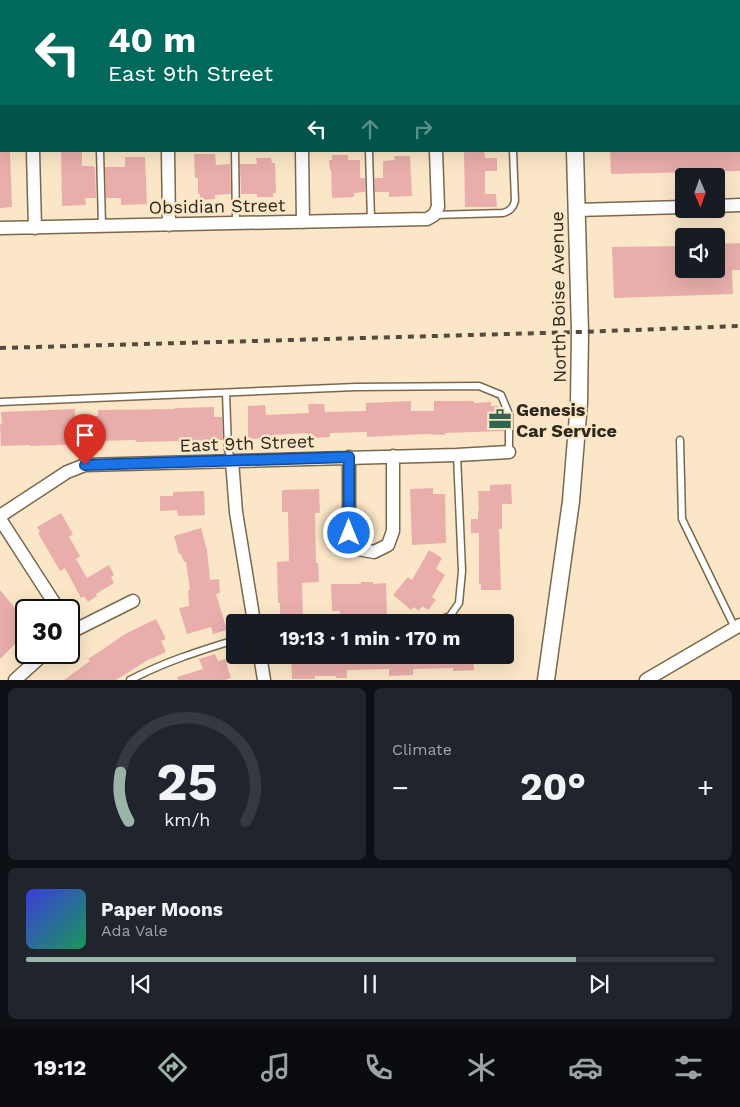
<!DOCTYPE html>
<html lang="en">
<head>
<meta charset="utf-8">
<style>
	:root { --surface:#171b24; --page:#20242c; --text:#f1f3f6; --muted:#9ea1a6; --line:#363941; --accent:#9ab4aa }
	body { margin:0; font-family:"Work Sans",sans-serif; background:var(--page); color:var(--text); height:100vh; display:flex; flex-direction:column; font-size:19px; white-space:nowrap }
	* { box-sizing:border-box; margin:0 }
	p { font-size:16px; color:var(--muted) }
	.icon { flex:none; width:28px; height:28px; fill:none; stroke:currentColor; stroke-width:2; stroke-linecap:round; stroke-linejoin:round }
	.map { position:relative; height:680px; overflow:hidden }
	.side { display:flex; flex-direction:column; gap:8px; padding:8px; background:#0d0f14; flex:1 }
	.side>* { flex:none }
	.hud { position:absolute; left:0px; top:0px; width:740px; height:152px; box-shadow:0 5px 20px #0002; background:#00695c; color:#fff; overflow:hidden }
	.needle { width:32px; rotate:178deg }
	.controls { position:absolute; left:675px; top:168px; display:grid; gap:10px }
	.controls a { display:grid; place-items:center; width:50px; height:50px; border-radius:5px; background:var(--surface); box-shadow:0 5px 20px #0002; font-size:25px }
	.speed { position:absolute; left:15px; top:599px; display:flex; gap:10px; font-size:25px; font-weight:700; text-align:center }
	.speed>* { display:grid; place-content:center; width:65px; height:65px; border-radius:50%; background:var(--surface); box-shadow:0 5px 20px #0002; line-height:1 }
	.speed .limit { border:2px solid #111; border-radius:8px; background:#fff; color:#111 }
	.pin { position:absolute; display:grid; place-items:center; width:42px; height:42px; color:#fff; margin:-51px -21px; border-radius:50% 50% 50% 0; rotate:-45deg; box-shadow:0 0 5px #0007 }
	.pin .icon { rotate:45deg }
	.me { position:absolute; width:55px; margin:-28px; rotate:0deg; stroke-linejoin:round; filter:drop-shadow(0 0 4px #0008) }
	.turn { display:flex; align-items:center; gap:18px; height:105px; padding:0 25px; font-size:22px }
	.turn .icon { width:65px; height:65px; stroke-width:2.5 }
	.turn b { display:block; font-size:35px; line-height:42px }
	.lanes { display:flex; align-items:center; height:48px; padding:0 25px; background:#0003; justify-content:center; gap:25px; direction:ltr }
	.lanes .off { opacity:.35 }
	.big { font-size:38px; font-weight:700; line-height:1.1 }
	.side .tile { flex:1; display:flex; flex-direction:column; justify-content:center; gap:8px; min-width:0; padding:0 18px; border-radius:8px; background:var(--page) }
	.side .dial { align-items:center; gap:0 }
	.dial svg { height:130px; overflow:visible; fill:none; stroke:var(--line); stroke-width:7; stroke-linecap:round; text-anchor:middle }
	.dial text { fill:var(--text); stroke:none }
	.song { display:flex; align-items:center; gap:15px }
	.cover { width:60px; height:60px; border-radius:8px; background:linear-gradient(135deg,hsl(240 70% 55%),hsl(150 70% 35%)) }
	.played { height:5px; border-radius:2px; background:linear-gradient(90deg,var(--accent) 80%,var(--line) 80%) }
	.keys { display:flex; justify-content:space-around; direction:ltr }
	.heat { display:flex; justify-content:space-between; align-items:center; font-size:28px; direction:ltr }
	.side .tiles { flex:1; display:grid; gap:8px; grid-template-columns:1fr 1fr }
	.tile:last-child { grid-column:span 2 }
	.trip { position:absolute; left:226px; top:614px; width:288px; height:50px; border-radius:5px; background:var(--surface); box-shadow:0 5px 20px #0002; font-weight:700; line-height:50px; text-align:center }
	.tab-bar { display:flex; height:80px; justify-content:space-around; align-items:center; background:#090b0e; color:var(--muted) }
	.tab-bar .icon { width:35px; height:35px }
	.tab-bar .current { color:var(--accent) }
	.tab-bar b { font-size:22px; color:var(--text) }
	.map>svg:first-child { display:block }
</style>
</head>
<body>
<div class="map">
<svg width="740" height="680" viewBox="0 0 740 680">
	<rect width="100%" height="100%" fill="#fbe7c7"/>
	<path fill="#e9aeab" d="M0,143H1V151H10L12,207L0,208Z
		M61,151H82V166H93V167H95L96,198H85L86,205L62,206Z
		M464,151H484L485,158H497V171H485V194H496L497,207H465Z
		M610,151L740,152V171L611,174Z
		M194,154H215L216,165L230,164L231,194L215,195V199L200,200V194H198V178H195Z
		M332,155H348V160H360V178H365V192L354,193V197L332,198L331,170H330L329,160H332Z
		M394,156H410L412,196L389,197V192H375V178H383V161L395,160Z
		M125,157H145L147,204L121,205V198H106L105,167H125Z
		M256,158H271L272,163H275L276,193H273V197H257V194H241L240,164H257Z
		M740,243V270H732L733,294L614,298L612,247L684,246V269H716V244Z
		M411,401V411H434V401H474V403L491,402V406H498V416H504V431L445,433V435L425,434L367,437V432L330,433V437L308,438L307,433L272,435V438L248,439V406L265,405L266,415L309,413L308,404H324L325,412L366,411V403Z
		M214,407V417H222L223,440L136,442V440L102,441V450H90V444L30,446V445L1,446L0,424H2L1,412L75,409V416H98V410L175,409V408Z
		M511,484L512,504H502V529H499L501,590H481V584H479V533H471V519H478V511H479L478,491H490V485Z
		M433,488V494H445L446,543L412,545L410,489Z
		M319,489L320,513H315L316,563H318L319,582L302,583L303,619H280V603H278L277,562L289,561L288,512H282V490Z
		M204,491L205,515L178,516L177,510L160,511V496H173V492Z
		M61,513L73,534L69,537L80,556L76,559L87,578L109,565L114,575L111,577L114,583L96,594L97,596L88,602L84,596L81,598L65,568L60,571L38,533L40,532L37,527Z
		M201,528L207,550L210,580L219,579L220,593L216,594L227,630L213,634L211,627L187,634L179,608L189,606L188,590H190L186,562H184L181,554H179L174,536Z
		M429,550L442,558L436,569L445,575L432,597L436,600L428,610L422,606L419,611L414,607L411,610L393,595L408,577L412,580Z
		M361,582H373V584L386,583L387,616L340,618V611H332L331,584H361Z
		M0,590L18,612L19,611L26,618V639L19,645L17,642L0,659Z
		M156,619L166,639L161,641L166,652L151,659V658L116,680H64L90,661L88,659L112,643L125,634Z
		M215,654L218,661L225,659L231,678L225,680H178L177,677L203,669L199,659Z
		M291,655H474V670L453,671V668L413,669V675L389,676V669L347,670V678H336V676H315V679H292Z"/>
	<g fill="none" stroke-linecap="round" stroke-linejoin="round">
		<defs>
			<path id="service" d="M0,34H1
				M739,93H740
				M100,151L102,225
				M235,151L236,222
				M369,151L371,220
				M434,215L503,213C510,211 513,208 515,201L513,151
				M226,393L228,450L232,461
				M0,402L356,387L479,386L501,395L509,414V452
				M680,440L682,519L735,628
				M436,622L450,616L459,603L462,571L457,455
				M130,680C164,662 199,651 235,640"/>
			<path id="minor" d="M30,0V1
				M164,0V1
				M299,0V1
				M433,0V1
				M33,151L35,228
				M168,151L169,225
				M302,151L303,222
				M716,206L740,205
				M576,210L684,207
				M0,228L427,219L434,215L438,207L436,151
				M349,457V533L358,549L374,552L388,545L393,531V456
				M232,461L236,512L254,622
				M0,516L67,472L85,465L457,455L509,452
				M0,519L53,601L57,610
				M69,633L133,601
				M260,655L264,680
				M15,680L46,652
				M646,680L740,625"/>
			<path id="tertiary" d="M572,0V1
				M546,680L571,501L579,402L580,332L575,151"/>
		</defs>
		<use href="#service" stroke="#79684c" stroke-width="9"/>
		<use href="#minor" stroke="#79684c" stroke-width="15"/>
		<use href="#tertiary" stroke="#79684c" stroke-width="19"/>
		<use href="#service" stroke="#fff" stroke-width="6"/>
		<use href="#minor" stroke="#fff" stroke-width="12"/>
		<use href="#tertiary" stroke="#fff" stroke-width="16"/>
		<path stroke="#554b3c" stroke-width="4" stroke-dasharray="6 6" stroke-linecap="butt" d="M0,348L580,332L740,326"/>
	</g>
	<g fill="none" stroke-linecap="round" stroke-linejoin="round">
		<defs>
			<path id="route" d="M85,465L349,457V533"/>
		</defs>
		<use href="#route" stroke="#114b97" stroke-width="12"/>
		<use href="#route" stroke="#1a73e8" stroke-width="9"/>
	</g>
	<defs>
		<symbol id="office-bare" viewBox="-9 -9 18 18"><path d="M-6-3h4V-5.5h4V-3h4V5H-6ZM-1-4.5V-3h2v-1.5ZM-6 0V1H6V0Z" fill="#30664d" stroke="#fbe7c7" stroke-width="2.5" paint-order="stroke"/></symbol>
	</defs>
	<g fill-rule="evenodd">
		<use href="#office-bare" x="484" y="403" width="32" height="32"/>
	</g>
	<g text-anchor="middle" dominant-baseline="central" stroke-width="5" stroke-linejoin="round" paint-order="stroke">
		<g font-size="18" fill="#2e271b" stroke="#fbe7c7">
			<text transform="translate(217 206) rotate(-1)">Obsidian Street</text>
			<text transform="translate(558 297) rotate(-91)">North Boise Avenue</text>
			<text transform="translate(247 443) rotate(-2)">East 9th Street</text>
		</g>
		<g font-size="18" font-weight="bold" fill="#2e271b" stroke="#fbe7c7" text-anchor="start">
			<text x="516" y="409">Genesis<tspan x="516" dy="21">Car Service</tspan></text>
		</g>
	</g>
</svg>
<div class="controls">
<a><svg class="needle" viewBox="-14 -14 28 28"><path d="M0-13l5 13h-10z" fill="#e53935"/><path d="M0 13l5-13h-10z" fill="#9ea1a6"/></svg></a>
<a><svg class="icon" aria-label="sound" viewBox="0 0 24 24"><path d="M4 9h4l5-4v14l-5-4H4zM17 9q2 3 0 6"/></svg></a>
</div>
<div class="speed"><div class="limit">30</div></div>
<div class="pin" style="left:85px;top:465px;background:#d93025"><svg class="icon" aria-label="arrive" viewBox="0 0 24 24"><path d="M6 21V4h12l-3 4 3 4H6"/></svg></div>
<svg class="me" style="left:349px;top:533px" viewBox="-20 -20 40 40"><circle r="17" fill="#1a73e8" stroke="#fff" stroke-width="3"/><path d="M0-11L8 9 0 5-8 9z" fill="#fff"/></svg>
<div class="trip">19:13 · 1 min · 170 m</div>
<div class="hud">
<div class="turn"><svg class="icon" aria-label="left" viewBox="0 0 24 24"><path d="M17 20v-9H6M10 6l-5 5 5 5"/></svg><div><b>40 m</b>East 9th Street</div></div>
<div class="lanes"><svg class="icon" aria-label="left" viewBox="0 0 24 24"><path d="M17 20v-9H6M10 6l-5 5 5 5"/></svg><svg class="icon off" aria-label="ahead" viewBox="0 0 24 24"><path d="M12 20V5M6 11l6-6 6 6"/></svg><svg class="icon off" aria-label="right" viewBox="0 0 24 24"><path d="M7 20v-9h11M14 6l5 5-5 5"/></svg></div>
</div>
</div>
<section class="side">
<div class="tiles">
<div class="tile dial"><svg viewBox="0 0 100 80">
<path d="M14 69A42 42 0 1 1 86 69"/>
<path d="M14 69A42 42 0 0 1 9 39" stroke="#9ab4aa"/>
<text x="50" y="56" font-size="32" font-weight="700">25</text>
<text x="50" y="72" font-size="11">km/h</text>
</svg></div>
<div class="tile"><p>Climate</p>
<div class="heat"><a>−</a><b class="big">20°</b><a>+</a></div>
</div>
<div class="tile">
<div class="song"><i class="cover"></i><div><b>Paper Moons</b><p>Ada Vale</p></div></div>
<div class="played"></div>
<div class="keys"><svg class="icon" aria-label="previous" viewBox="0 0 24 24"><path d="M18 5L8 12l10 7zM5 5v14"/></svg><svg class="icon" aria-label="pause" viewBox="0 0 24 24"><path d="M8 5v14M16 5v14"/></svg><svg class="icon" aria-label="next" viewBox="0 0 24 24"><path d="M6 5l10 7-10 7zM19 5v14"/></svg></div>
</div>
</div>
</section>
<nav class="tab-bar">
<b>19:12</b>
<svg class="icon current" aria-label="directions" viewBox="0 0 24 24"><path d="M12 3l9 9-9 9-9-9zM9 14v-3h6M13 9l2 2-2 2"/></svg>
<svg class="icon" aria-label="music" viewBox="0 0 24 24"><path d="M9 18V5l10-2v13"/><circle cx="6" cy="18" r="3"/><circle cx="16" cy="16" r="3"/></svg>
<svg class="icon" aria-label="phone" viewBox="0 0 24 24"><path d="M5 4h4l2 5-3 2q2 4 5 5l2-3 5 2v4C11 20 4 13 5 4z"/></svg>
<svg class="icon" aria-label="climate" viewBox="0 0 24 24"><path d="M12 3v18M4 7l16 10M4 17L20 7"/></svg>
<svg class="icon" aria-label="car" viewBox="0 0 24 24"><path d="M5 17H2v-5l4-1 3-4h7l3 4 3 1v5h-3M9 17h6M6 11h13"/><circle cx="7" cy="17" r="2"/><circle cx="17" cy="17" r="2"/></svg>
<svg class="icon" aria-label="filters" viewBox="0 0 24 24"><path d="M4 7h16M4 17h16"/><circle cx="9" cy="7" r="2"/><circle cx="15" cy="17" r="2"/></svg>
</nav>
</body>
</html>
